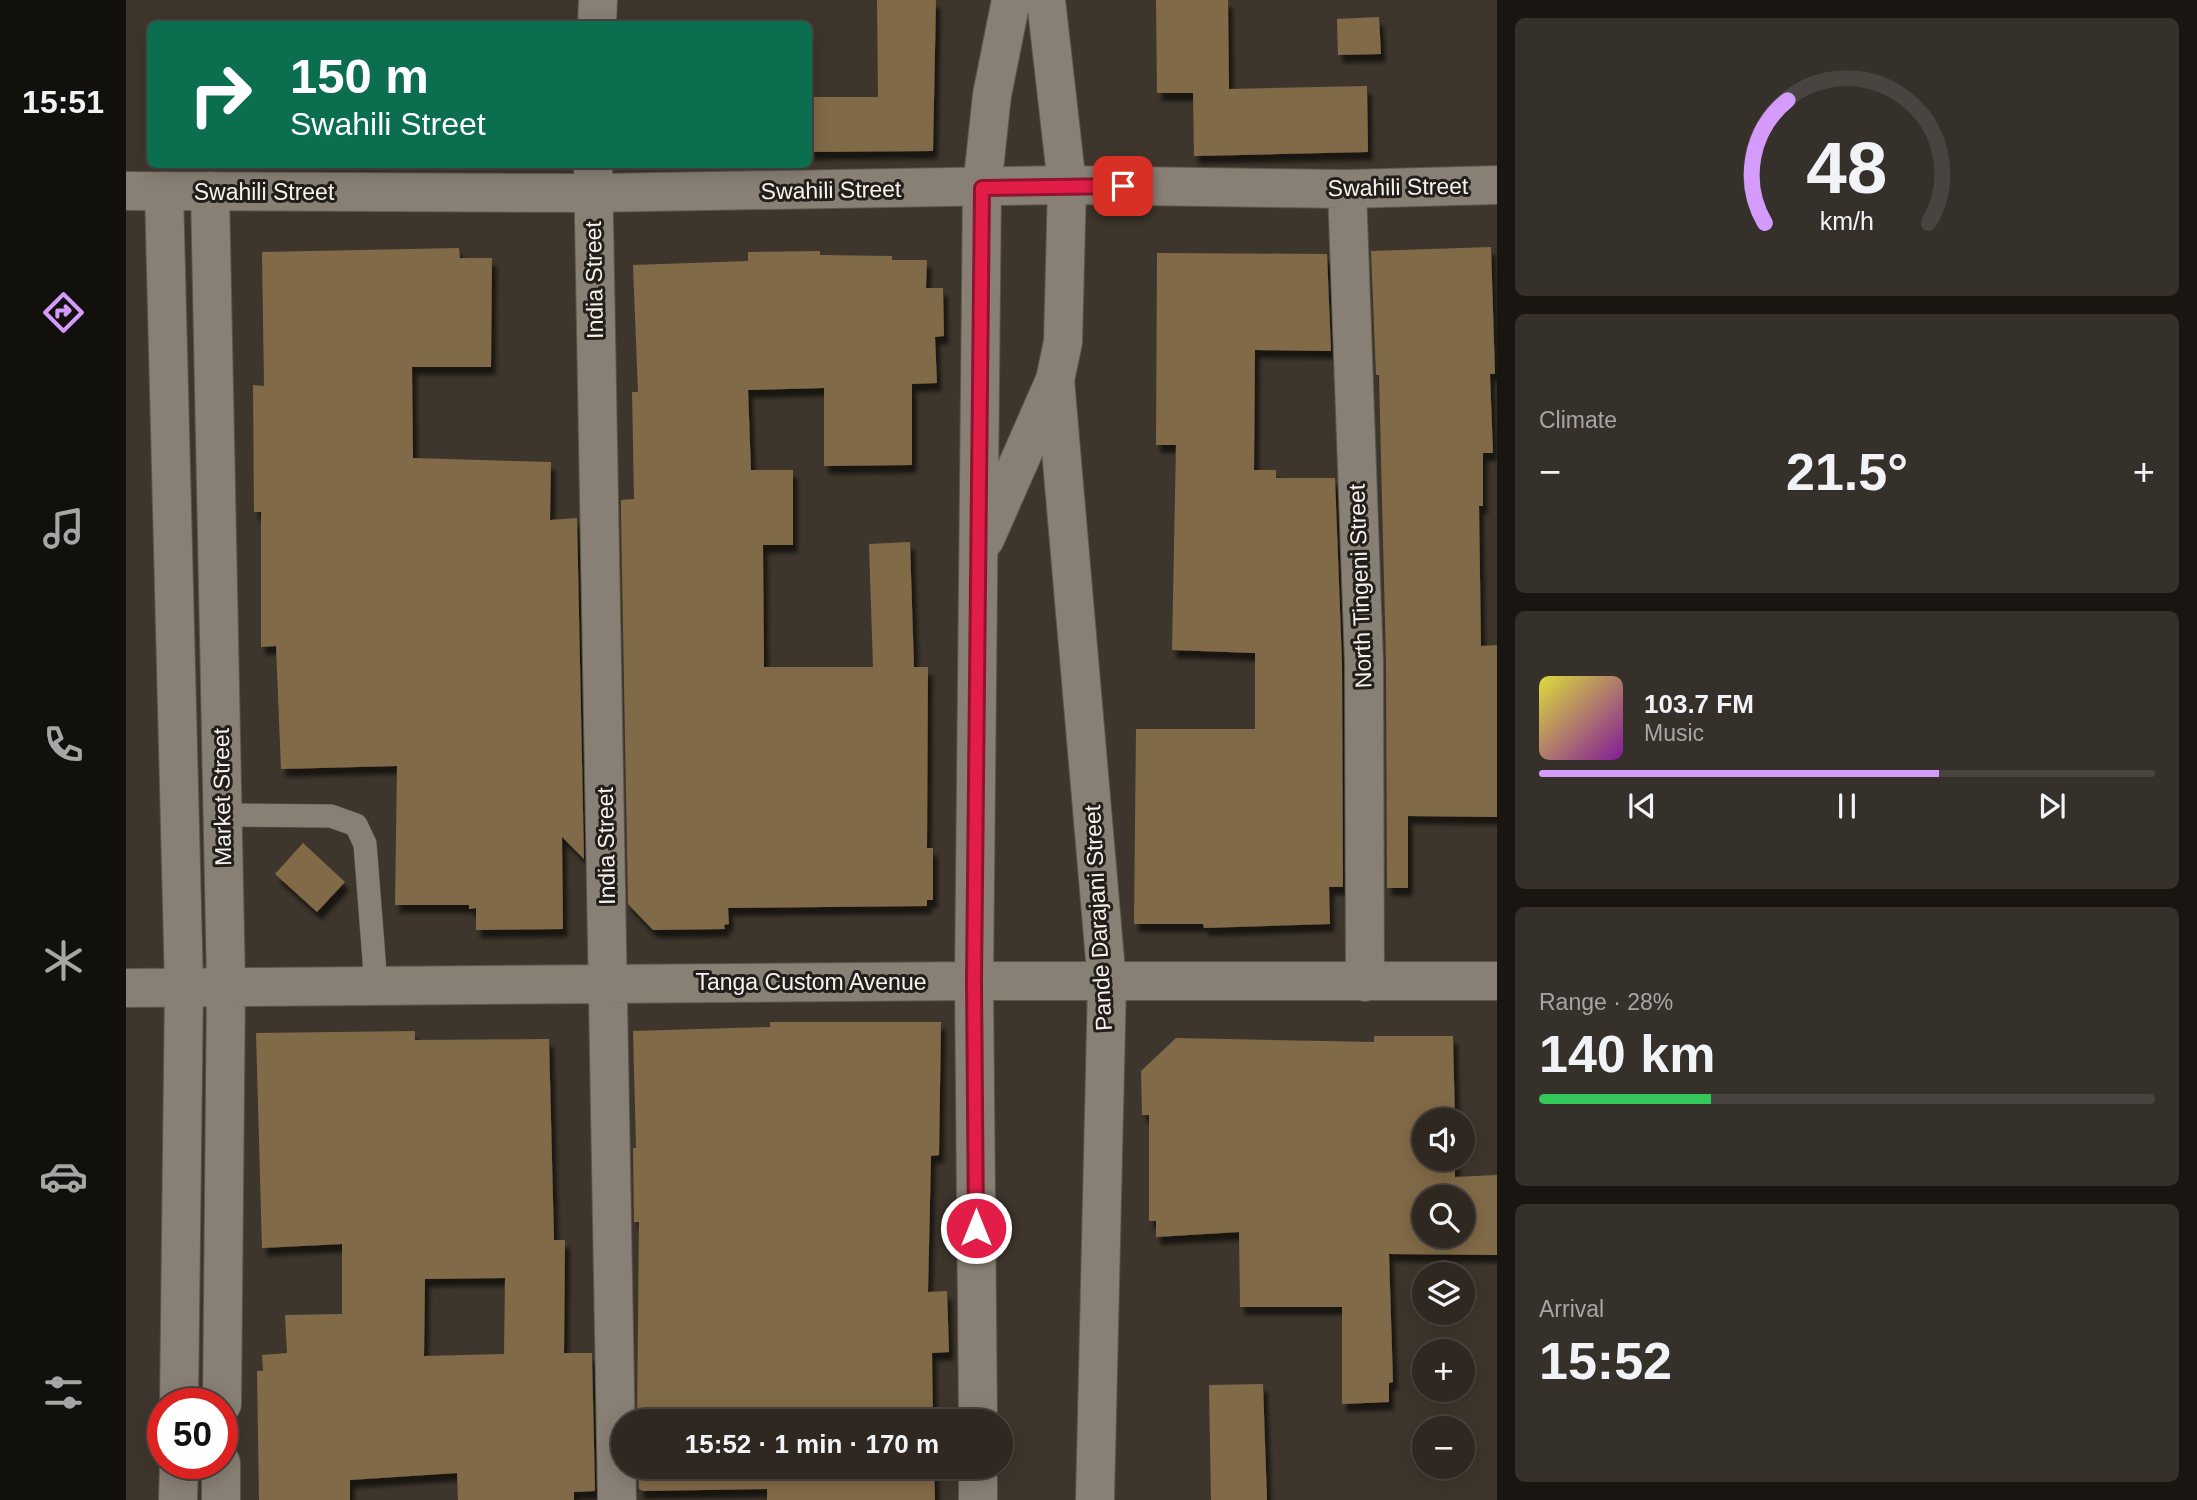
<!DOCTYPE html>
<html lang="en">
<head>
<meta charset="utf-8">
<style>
	:root { --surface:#2e2821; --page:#36302a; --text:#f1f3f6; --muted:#a7a6a5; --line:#49443f; --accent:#d59bfb }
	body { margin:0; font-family:Arial,sans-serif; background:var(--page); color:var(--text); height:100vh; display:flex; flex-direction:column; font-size:26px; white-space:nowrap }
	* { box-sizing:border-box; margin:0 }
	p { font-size:23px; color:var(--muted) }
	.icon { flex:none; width:38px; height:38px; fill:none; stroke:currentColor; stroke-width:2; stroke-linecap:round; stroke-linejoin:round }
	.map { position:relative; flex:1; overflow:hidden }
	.sheet { display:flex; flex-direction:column; gap:18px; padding:18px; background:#191612; width:700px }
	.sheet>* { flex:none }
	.top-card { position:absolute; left:21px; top:21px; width:665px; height:147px; border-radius:10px; box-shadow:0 4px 18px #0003,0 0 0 2px var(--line); background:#0b6e4f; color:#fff; overflow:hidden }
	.fabs { position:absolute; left:1286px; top:1108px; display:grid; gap:14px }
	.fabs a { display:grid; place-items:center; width:63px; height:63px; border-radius:50%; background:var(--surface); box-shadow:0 4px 18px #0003,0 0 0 2px var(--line); font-size:35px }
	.speed { position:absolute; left:21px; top:1388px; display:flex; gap:14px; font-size:35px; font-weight:700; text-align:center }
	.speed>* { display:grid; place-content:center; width:91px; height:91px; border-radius:50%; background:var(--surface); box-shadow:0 4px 18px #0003,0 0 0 2px var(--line); line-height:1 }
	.speed .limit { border:10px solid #d22; background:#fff; color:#111 }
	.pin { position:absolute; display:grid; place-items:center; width:60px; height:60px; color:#fff; margin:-30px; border-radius:14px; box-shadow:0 4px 10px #0006 }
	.me { position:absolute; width:77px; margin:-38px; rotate:0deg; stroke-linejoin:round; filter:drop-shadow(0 0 5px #0008) }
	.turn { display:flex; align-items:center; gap:24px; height:147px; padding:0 28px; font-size:32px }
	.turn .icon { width:91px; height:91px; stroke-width:2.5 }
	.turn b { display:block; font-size:49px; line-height:60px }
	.big { font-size:52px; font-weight:700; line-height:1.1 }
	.sheet .tile { flex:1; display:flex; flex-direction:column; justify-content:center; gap:10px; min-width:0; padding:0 24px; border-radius:10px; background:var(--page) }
	.sheet .dial { align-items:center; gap:0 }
	.dial svg { height:182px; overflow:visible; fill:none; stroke:var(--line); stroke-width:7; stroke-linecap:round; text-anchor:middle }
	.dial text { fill:var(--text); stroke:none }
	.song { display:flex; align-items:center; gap:21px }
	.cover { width:84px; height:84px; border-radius:10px; background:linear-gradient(135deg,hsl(60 70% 55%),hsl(290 70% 35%)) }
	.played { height:7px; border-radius:4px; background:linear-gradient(90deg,var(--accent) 65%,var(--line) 65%) }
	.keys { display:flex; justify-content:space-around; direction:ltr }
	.heat { display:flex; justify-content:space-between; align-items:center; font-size:38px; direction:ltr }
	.charge { height:10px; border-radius:5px; background:linear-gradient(90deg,#34c759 28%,var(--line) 0) }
	.trip { position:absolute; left:485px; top:1409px; width:402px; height:70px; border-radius:35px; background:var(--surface); box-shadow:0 4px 18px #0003,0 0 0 2px var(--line); font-weight:700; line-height:70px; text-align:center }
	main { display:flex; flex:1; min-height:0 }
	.tab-bar { display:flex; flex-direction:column; width:126px; justify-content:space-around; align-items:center; background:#12100d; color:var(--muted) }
	.tab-bar .icon { width:49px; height:49px }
	.tab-bar .active { color:var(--accent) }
	.tab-bar b { font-size:32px; color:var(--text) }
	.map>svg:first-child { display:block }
</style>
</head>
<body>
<main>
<nav class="tab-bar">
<b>15:51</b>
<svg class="icon active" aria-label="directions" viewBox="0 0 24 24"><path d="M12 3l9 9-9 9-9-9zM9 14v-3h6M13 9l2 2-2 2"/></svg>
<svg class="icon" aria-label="music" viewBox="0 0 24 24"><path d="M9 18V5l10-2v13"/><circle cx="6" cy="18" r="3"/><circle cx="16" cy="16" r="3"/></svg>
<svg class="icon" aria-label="phone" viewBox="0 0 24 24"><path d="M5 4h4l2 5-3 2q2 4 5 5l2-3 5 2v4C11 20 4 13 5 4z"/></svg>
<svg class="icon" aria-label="climate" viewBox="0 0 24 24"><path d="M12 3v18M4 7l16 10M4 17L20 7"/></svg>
<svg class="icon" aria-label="car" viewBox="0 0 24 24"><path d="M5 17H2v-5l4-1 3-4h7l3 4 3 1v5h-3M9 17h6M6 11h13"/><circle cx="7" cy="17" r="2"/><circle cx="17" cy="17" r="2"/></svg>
<svg class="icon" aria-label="filters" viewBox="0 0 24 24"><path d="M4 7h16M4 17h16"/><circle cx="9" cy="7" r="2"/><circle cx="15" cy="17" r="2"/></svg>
</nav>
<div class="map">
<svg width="1371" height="1500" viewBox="0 0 1371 1500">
	<defs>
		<filter id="shadow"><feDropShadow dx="4.5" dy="8" stdDeviation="2" flood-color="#0009"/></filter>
	</defs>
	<rect width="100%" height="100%" fill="#3e362c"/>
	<path fill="#816a47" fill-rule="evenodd" filter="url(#shadow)" d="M751,0H810L807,151L683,152V97H752Z
		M1030,0H1102L1103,89L1241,86L1242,152L1068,156L1067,93H1031Z
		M1253,17L1255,54L1212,55L1211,19Z
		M1365,247L1369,374H1364L1367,453H1357V506H1353L1355,646L1371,645V817L1282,816V888H1261L1260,663L1253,375H1250L1245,251Z
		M333,248L334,258H366L365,367H286L287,458L425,462L424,520L451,518L458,859L436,837L437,929L350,930V908L343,909V905H269L271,766L155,769L150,646L135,647V512H128L127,385L138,386L136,252Z
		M694,251V255L766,256V260H801L800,288H817L818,336L809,337L811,383L786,384V465L698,466V388L622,390L625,470H667V545H637L638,667H747L743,544L784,542L788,667H802L801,848H807V900H801V906L602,908L603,924L598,925L599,929L527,930L502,904L495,515V500L508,499L506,392H512L507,265L622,261V252Z
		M1031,253L1201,254L1205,351L1129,350L1128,470H1150V478H1209L1216,663L1217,887H1203L1204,924L1078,928L1077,924H1008L1010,729H1129V653L1046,650L1050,445H1030Z
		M177,843L219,882L191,912L149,874Z
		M644,1022H815L813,1155L805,1156L802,1292L821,1291L823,1352L806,1353L807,1421H511L513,1222H508L507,1148H510L507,1031L644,1027Z
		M289,1031V1040L423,1039L428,1240H439L438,1353H466L469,1491L448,1492V1500H332L331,1473L224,1480V1500H133L131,1371H137L136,1355L161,1353L159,1315L216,1314V1244L136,1248L130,1033ZM379,1278L378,1354L298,1356L299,1279Z
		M1248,1036H1327L1329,1120H1298V1158H1329V1177L1371,1175V1255L1263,1254L1267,1382L1263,1383V1402L1216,1404V1307H1114L1113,1232L1030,1237V1221H1023V1115H1016L1015,1071L1050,1038L1248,1042ZM1298,1197H1337V1236H1298Z
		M1137,1384L1141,1500H1085L1083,1385Z
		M512,1466H808L809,1500H641V1489L517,1491L513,1489Z"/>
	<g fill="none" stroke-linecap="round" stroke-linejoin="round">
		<defs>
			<path id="service" d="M97,815L205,816L230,825L239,844L250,985"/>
			<path id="minor" d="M471,24L472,0
				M467,164L491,1500
				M941,185L1221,189L1371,185
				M1221,189L1238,663L1239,982
				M38,191L58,986L53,1404
				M84,191L100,985L96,1404
				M929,380L981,983L969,1500
				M0,988L848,981H1371
				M52,1500L53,1463
				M95,1500V1463"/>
			<path id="tertiary" d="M0,191L467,193L941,185"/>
			<path id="secondary" d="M859,539L929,380L937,342L941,185L920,0
				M852,1421L848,981L856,188L866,95L885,0
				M852,1466V1500"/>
		</defs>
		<use href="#service" stroke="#5c554c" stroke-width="24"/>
		<use href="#minor" stroke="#5c554c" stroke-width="40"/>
		<use href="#tertiary" stroke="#5c554c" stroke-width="40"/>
		<use href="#secondary" stroke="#5c554c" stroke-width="40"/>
		<use href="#service" stroke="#898075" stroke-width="23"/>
		<use href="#minor" stroke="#898075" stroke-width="38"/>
		<use href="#tertiary" stroke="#898075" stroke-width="38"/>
		<use href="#secondary" stroke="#898075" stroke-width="38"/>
	</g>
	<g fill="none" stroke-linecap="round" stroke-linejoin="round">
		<defs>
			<path id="route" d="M850,1228L848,981L856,188L997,186"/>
		</defs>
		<use href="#route" stroke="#92132f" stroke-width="18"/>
		<use href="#route" stroke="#e11d48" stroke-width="12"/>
	</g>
	<g text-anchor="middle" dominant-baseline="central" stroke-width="6" stroke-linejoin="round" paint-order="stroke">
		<g font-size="23" fill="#f7f2eb" stroke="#221e1a">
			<text transform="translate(1272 187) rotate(-1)">Swahili Street</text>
			<text transform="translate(705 190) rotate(-1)">Swahili Street</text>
			<text x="138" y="192">Swahili Street</text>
			<text transform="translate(468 280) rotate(-91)">India Street</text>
			<text transform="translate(1234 586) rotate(-92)">North Tingeni Street</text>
			<text transform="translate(96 797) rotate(-91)">Market Street</text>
			<text transform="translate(480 846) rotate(-91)">India Street</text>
			<text transform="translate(972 918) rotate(-93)">Pande Darajani Street</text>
			<text x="685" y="982">Tanga Custom Avenue</text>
		</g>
	</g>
</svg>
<div class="fabs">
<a><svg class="icon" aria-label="sound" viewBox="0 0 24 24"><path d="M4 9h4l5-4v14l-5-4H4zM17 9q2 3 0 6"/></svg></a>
<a><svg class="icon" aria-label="search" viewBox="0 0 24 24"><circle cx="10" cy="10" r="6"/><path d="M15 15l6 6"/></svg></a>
<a><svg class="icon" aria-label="layers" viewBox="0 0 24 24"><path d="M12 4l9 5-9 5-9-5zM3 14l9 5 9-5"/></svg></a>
<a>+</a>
<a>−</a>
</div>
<div class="speed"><div class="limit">50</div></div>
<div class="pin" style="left:997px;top:186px;background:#d93025"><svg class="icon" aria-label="arrive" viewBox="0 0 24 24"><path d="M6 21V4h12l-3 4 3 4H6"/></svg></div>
<svg class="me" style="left:850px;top:1228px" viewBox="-20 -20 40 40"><circle r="17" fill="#e11d48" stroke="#fff" stroke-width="3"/><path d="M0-11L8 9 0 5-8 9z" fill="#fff"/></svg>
<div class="trip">15:52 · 1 min · 170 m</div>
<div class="top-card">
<div class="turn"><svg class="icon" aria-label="right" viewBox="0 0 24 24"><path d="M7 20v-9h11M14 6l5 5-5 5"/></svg><div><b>150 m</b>Swahili Street</div></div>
</div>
</div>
<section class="sheet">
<div class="tile dial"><svg viewBox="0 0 100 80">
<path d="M14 69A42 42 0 1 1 86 69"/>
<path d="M14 69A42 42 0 0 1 24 15" stroke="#d59bfb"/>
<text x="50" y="56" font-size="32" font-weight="700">48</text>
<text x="50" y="72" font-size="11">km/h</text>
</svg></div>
<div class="tile"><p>Climate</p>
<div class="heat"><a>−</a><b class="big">21.5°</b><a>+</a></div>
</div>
<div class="tile">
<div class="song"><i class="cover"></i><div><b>103.7 FM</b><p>Music</p></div></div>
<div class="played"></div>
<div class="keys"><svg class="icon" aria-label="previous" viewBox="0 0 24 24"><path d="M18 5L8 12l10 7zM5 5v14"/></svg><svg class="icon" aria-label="pause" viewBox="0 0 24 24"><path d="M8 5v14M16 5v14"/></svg><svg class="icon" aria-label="next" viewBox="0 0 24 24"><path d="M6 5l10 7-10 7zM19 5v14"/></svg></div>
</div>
<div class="tile"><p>Range · 28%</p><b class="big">140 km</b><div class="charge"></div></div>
<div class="tile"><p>Arrival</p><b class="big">15:52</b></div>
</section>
</main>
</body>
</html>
